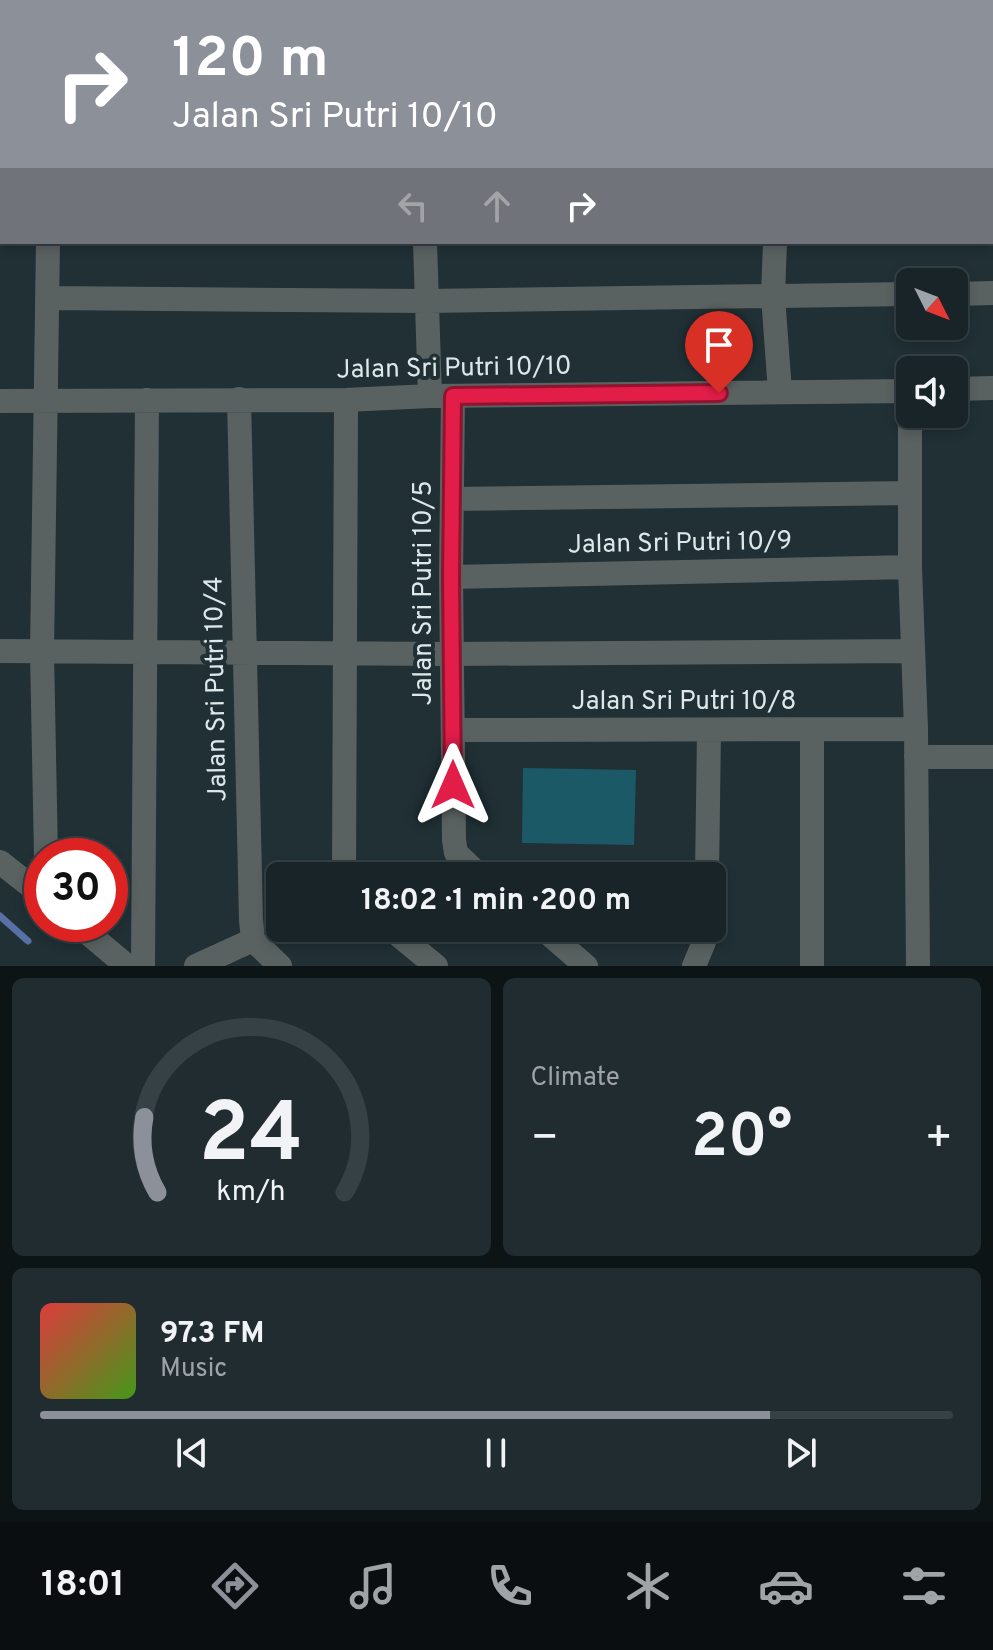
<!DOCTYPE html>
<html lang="en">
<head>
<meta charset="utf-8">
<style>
	:root { --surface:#182428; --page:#212c30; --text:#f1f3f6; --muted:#9fa4a8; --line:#364145; --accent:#8c9099 }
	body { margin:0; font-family:Overpass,sans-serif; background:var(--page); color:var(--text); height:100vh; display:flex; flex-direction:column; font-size:30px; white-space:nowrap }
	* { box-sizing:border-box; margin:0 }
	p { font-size:26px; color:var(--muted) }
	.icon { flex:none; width:44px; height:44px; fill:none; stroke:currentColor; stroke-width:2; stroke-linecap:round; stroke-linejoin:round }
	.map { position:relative; height:966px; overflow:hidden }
	.details { display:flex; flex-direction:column; gap:12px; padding:12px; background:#0d1416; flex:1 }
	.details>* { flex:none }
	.banner { position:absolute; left:0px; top:0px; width:994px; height:244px; box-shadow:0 4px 12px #0003,0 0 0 2px var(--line); background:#8c9099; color:#fff; overflow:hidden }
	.needle { width:52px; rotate:132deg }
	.buttons { position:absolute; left:896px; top:268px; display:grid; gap:16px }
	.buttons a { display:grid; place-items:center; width:72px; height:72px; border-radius:12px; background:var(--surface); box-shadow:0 4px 12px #0003,0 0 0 2px var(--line); font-size:40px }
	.speed { position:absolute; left:24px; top:838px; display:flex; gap:16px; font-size:40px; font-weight:700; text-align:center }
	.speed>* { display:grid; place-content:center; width:104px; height:104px; border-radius:50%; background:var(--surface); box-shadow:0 4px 12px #0003,0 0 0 2px var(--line); line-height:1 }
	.speed .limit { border:12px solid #d22; background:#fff; color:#111 }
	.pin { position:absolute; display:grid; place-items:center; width:68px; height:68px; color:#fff; margin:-82px -34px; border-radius:50% 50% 50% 0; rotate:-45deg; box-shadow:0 0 8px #0007 }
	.pin .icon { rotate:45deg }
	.me { position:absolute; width:88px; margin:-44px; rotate:0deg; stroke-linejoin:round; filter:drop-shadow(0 0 6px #0008) }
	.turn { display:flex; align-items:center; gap:28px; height:168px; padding:0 40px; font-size:36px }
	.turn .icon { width:104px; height:104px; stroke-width:2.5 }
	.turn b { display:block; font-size:56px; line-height:68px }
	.lanes { display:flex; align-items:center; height:76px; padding:0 40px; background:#0003; justify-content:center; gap:40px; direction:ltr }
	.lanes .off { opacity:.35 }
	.big { font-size:60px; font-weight:700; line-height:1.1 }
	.details .card { flex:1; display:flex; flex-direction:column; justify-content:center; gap:12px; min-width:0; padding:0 28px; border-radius:12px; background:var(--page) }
	.details .dial { align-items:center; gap:0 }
	.dial svg { height:208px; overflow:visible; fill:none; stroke:var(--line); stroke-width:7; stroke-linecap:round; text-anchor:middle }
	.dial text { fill:var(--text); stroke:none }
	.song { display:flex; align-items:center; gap:24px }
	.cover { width:96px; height:96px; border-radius:12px; background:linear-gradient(135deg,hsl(0 70% 55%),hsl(100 70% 35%)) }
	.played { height:8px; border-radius:4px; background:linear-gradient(90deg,var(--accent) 80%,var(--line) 80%) }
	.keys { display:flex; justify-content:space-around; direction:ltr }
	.heat { display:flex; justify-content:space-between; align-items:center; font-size:44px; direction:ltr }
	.details .tiles { flex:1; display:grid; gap:12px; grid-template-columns:1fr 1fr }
	.card:last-child { grid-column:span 2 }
	.trip { position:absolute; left:266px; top:862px; width:460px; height:80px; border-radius:12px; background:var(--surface); box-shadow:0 4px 12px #0003,0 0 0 2px var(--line); font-weight:700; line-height:80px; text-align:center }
	.tabs { display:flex; height:128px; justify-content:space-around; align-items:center; background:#0a0e10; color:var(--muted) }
	.tabs .icon { width:56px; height:56px }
	.tabs .on { color:var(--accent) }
	.tabs b { font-size:36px; color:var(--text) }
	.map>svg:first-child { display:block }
</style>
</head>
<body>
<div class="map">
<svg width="993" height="966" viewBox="0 0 993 966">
	<rect width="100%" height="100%" fill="#203035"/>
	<path fill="#1b5967" d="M523,768L636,770L634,845L522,843Z"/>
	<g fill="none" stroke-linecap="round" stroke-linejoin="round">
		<path stroke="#5770a5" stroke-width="7" d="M0,916L28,941"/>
		<path stroke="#5a6261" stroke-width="24" d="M992,195H993
			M0,204H2
			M425,242L430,396
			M775,242L773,296L780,392
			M954,294L993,293
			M47,298L427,301L910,294
			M954,389L993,388
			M910,391V567L916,729L918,966
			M453,396L451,577L454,840L456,853L480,876
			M239,399L251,920L253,940L280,966
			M0,401L346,400L430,396L910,391
			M452,499L909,493
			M451,577L910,567
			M0,651L452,654L913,651
			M453,730L916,729
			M916,757H993
			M46,856L42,652L48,242
			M0,862L42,895
			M344,876L346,400
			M707,876L709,731
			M77,924L127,966
			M390,928L436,966
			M542,928L586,966
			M143,966L147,400
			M196,966L253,940
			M694,966L704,942L705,928
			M812,966V730"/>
	</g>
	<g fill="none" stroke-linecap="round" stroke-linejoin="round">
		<defs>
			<path id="route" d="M453,785L451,577L453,396L719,393"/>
		</defs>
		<use href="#route" stroke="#92132f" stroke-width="20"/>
		<use href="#route" stroke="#e11d48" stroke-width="14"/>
	</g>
	<g text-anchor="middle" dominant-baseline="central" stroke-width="8" stroke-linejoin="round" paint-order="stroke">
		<g font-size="26" fill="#dde8ea" stroke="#203035">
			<text transform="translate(454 369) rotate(-1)">Jalan Sri Putri 10/10</text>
			<text transform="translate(680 544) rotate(-1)">Jalan Sri Putri 10/9</text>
			<text transform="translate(424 593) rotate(-90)">Jalan Sri Putri 10/5</text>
			<text transform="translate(217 689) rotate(-91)">Jalan Sri Putri 10/4</text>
			<text x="684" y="702">Jalan Sri Putri 10/8</text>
		</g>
	</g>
</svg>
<div class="buttons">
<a><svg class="needle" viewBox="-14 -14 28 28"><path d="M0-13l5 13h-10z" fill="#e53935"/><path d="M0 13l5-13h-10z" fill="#9fa4a8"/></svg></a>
<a><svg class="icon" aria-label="sound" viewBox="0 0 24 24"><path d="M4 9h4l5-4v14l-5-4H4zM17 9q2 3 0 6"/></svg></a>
</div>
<div class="speed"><div class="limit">30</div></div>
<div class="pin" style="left:719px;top:393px;background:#d93025"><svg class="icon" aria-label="arrive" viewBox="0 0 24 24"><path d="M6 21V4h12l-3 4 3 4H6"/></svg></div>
<svg class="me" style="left:453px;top:785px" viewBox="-20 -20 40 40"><path d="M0-17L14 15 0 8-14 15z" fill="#e11d48" stroke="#fff" stroke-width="4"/></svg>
<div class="trip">18:02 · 1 min · 200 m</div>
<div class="banner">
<div class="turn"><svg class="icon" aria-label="right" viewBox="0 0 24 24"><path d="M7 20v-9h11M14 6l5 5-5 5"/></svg><div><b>120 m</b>Jalan Sri Putri 10/10</div></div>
<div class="lanes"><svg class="icon off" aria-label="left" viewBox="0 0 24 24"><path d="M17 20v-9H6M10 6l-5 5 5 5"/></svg><svg class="icon off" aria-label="ahead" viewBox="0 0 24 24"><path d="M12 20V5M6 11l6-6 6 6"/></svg><svg class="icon" aria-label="right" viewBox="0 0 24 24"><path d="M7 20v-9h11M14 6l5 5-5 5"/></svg></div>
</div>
</div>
<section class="details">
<div class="tiles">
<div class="card dial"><svg viewBox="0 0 100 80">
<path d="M14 69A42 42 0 1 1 86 69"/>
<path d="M14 69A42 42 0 0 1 9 40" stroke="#8c9099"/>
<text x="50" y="56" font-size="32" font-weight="700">24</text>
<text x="50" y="72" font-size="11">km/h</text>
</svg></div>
<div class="card"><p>Climate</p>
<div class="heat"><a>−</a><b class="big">20°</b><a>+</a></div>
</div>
<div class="card">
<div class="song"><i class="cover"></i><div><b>97.3 FM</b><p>Music</p></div></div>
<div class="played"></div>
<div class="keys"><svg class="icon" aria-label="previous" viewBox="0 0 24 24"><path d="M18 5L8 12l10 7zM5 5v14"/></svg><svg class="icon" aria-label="pause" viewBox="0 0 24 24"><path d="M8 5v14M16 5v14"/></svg><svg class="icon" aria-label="next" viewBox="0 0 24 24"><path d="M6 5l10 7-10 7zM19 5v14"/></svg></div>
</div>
</div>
</section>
<nav class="tabs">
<b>18:01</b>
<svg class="icon on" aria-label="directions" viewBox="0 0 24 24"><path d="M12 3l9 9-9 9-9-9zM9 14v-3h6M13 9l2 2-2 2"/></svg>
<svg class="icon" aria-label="music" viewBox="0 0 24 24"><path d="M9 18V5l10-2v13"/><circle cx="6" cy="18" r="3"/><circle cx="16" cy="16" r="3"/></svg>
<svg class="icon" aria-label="phone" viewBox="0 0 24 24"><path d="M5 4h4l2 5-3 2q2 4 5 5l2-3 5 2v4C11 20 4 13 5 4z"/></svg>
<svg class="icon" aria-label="climate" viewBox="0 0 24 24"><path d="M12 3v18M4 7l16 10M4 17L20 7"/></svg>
<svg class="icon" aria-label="car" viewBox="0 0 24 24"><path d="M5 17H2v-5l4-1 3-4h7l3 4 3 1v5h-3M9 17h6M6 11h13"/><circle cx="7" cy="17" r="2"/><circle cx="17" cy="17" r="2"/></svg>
<svg class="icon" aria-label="filters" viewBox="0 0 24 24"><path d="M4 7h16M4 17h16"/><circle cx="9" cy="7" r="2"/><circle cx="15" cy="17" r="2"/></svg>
</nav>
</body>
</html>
